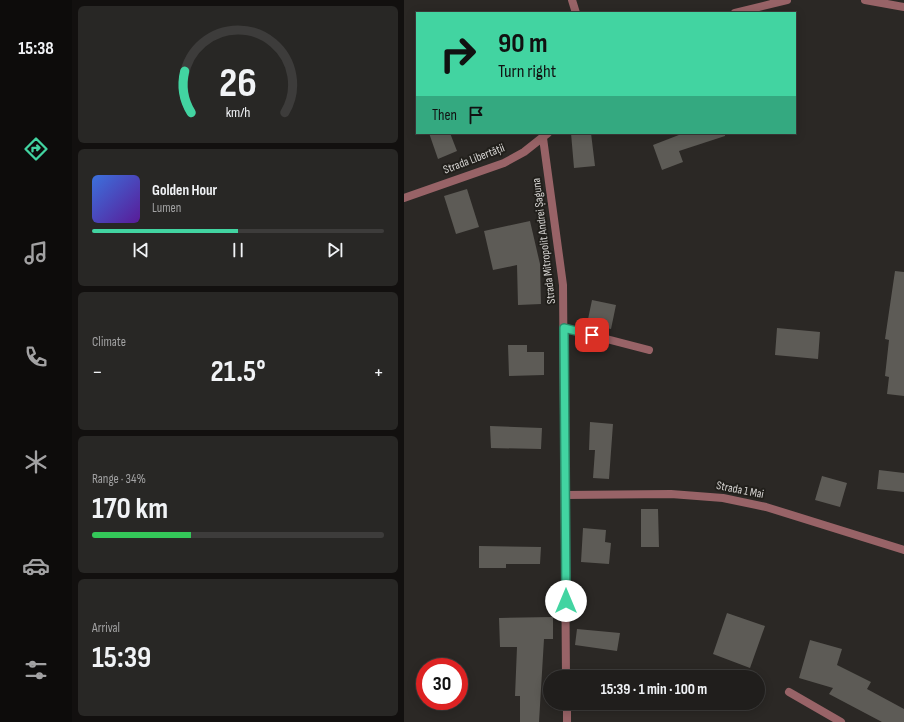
<!DOCTYPE html>
<html lang="en">
<head>
<meta charset="utf-8">
<style>
	:root { --surface:#201e1c; --page:#282725; --text:#f1f3f6; --muted:#a2a2a3; --line:#3d3c3b; --accent:#42d4a1 }
	body { margin:0; font-family:"Sofia Sans Condensed",sans-serif; background:var(--page); color:var(--text); height:100vh; display:flex; flex-direction:column; font-size:15px; white-space:nowrap }
	* { box-sizing:border-box; margin:0 }
	p { font-size:13px; color:var(--muted) }
	.icon { flex:none; width:22px; height:22px; fill:none; stroke:currentColor; stroke-width:2; stroke-linecap:round; stroke-linejoin:round }
	.map { position:relative; flex:1; overflow:hidden }
	.details { display:flex; flex-direction:column; gap:6px; padding:6px; background:#12100f; width:332px }
	.details>* { flex:none }
	.hud { position:absolute; left:12px; top:12px; width:380px; height:122px; border-radius:0px; box-shadow:0 2px 10px #0003,0 0 0 1px var(--line); background:#42d4a1; color:#111; overflow:hidden }
	.speed { position:absolute; left:12px; top:658px; display:flex; gap:8px; font-size:20px; font-weight:700; text-align:center }
	.speed>* { display:grid; place-content:center; width:52px; height:52px; border-radius:50%; background:var(--surface); box-shadow:0 2px 10px #0003,0 0 0 1px var(--line); line-height:1 }
	.speed .limit { border:6px solid #d22; background:#fff; color:#111 }
	.pin { position:absolute; display:grid; place-items:center; width:34px; height:34px; color:#fff; margin:-17px; border-radius:8px; box-shadow:0 2px 6px #0006 }
	.me { position:absolute; width:44px; margin:-22px; rotate:0deg; stroke-linejoin:round; filter:drop-shadow(0 0 3px #0008) }
	.turn { display:flex; align-items:center; gap:14px; height:84px; padding:0 16px; font-size:18px }
	.turn .icon { width:52px; height:52px; stroke-width:2.5 }
	.turn b { display:block; font-size:28px; line-height:34px }
	.then { display:flex; align-items:center; height:38px; padding:0 16px; background:#0003; gap:8px; font-size:15px }
	.big { font-size:30px; font-weight:700; line-height:1.1 }
	.details .tile { flex:1; display:flex; flex-direction:column; justify-content:center; gap:6px; min-width:0; padding:0 14px; border-radius:6px; background:var(--page) }
	.details .dial { align-items:center; gap:0 }
	.dial svg { height:104px; overflow:visible; fill:none; stroke:var(--line); stroke-width:7; stroke-linecap:round; text-anchor:middle }
	.dial text { fill:var(--text); stroke:none }
	.song { display:flex; align-items:center; gap:12px }
	.cover { width:48px; height:48px; border-radius:6px; background:linear-gradient(135deg,hsl(220 70% 55%),hsl(270 70% 35%)) }
	.played { height:4px; border-radius:2px; background:linear-gradient(90deg,var(--accent) 50%,var(--line) 50%) }
	.keys { display:flex; justify-content:space-around; direction:ltr }
	.heat { display:flex; justify-content:space-between; align-items:center; font-size:22px; direction:ltr }
	.charge { height:6px; border-radius:3px; background:linear-gradient(90deg,#34c759 34%,var(--line) 0) }
	.trip { position:absolute; left:139px; top:670px; width:222px; height:40px; border-radius:20px; background:var(--surface); box-shadow:0 2px 10px #0003,0 0 0 1px var(--line); font-weight:700; line-height:40px; text-align:center }
	main { display:flex; flex:1; min-height:0 }
	.dock { display:flex; flex-direction:column; width:72px; justify-content:space-around; align-items:center; background:#0d0c0b; color:var(--muted) }
	.dock .icon { width:28px; height:28px }
	.dock .active { color:var(--accent) }
	.dock b { font-size:18px; color:var(--text) }
	.map>svg:first-child { display:block }
</style>
</head>
<body>
<main>
<nav class="dock">
<b>15:38</b>
<svg class="icon active" aria-label="directions" viewBox="0 0 24 24"><path d="M12 3l9 9-9 9-9-9zM9 14v-3h6M13 9l2 2-2 2"/></svg>
<svg class="icon" aria-label="music" viewBox="0 0 24 24"><path d="M9 18V5l10-2v13"/><circle cx="6" cy="18" r="3"/><circle cx="16" cy="16" r="3"/></svg>
<svg class="icon" aria-label="phone" viewBox="0 0 24 24"><path d="M5 4h4l2 5-3 2q2 4 5 5l2-3 5 2v4C11 20 4 13 5 4z"/></svg>
<svg class="icon" aria-label="climate" viewBox="0 0 24 24"><path d="M12 3v18M4 7l16 10M4 17L20 7"/></svg>
<svg class="icon" aria-label="car" viewBox="0 0 24 24"><path d="M5 17H2v-5l4-1 3-4h7l3 4 3 1v5h-3M9 17h6M6 11h13"/><circle cx="7" cy="17" r="2"/><circle cx="17" cy="17" r="2"/></svg>
<svg class="icon" aria-label="filters" viewBox="0 0 24 24"><path d="M4 7h16M4 17h16"/><circle cx="9" cy="7" r="2"/><circle cx="15" cy="17" r="2"/></svg>
</nav>
<section class="details">
<div class="tile dial"><svg viewBox="0 0 100 80">
<path d="M14 69A42 42 0 1 1 86 69"/>
<path d="M14 69A42 42 0 0 1 9 37" stroke="#42d4a1"/>
<text x="50" y="56" font-size="32" font-weight="700">26</text>
<text x="50" y="72" font-size="11">km/h</text>
</svg></div>
<div class="tile">
<div class="song"><i class="cover"></i><div><b>Golden Hour</b><p>Lumen</p></div></div>
<div class="played"></div>
<div class="keys"><svg class="icon" aria-label="previous" viewBox="0 0 24 24"><path d="M18 5L8 12l10 7zM5 5v14"/></svg><svg class="icon" aria-label="pause" viewBox="0 0 24 24"><path d="M8 5v14M16 5v14"/></svg><svg class="icon" aria-label="next" viewBox="0 0 24 24"><path d="M6 5l10 7-10 7zM19 5v14"/></svg></div>
</div>
<div class="tile"><p>Climate</p>
<div class="heat"><a>−</a><b class="big">21.5°</b><a>+</a></div>
</div>
<div class="tile"><p>Range · 34%</p><b class="big">170 km</b><div class="charge"></div></div>
<div class="tile"><p>Arrival</p><b class="big">15:39</b></div>
</section>
<div class="map">
<svg width="500" height="722" viewBox="0 0 500 722">
	<rect width="100%" height="100%" fill="#2b2825"/>
	<path fill="#5d5b56" d="M25,133H46L53,151L34,159Z
		M167,133H187L191,166L170,168Z
		M280,133H321V136L275,151L279,162L258,170L249,145Z
		M63,189L75,227L52,234L40,196Z
		M126,221L136,264L137,304L114,305L113,265L89,270L80,231Z
		M491,271L500,272V396L483,394L485,377L481,376L485,340L481,339Z
		M188,300L212,305L207,329L183,324Z
		M373,328L416,332L414,359L371,355Z
		M104,345H123V352H140V375L105,376Z
		M186,422L209,424L205,479L189,478L191,450H185Z
		M86,426L138,428L137,449L87,448Z
		M475,470L500,473V492L473,489Z
		M418,476L443,483L436,507L411,500Z
		M237,509H254L255,547H237Z
		M179,528L202,530L201,542L207,543L205,564L177,562Z
		M75,546L137,547L136,564H102V568H75Z
		M323,613L361,626L346,668L309,654Z
		M149,617V639H140L135,722H116V696H111L113,647H96L95,618Z
		M173,629L216,633L213,651L171,645Z
		M406,640L438,649L433,665L467,682L463,689L500,709V722H478L425,694L429,688L395,678Z"/>
	<g fill="none" stroke-linecap="round" stroke-linejoin="round">
		<path stroke="#986367" stroke-width="8" d="M168,0L172,13
			M461,0L500,7
			M331,13L383,0
			M139,138L159,285L162,677
			M0,198L100,163L120,152L144,133
			M160,328L245,350
			M161,495L267,494L319,498L362,507L500,550
			M385,692L437,722
			M163,703V722"/>
	</g>
	<g fill="none" stroke-linecap="round" stroke-linejoin="round">
		<defs>
			<path id="route" d="M162,601L160,328L188,335"/>
		</defs>
		<use href="#route" stroke="#2b8a69" stroke-width="10"/>
		<use href="#route" stroke="#42d4a1" stroke-width="7"/>
	</g>
	<g text-anchor="middle" dominant-baseline="central" stroke-width="4" stroke-linejoin="round" paint-order="stroke">
		<g font-size="12" fill="#d5d3d1" stroke="#211f1b">
			<text transform="translate(70 159) rotate(-21)">Strada Libertății</text>
			<text transform="translate(140 241) rotate(-97)">Strada Mitropolit Andrei Șaguna</text>
			<text transform="translate(336 490) rotate(11)">Strada 1 Mai</text>
		</g>
	</g>
</svg>
<div class="speed"><div class="limit">30</div></div>
<div class="pin" style="left:188px;top:335px;background:#d93025"><svg class="icon" aria-label="arrive" viewBox="0 0 24 24"><path d="M6 21V4h12l-3 4 3 4H6"/></svg></div>
<svg class="me" style="left:162px;top:601px" viewBox="-20 -20 40 40"><circle r="19" fill="#fff"/><path d="M0-13L10 11 0 6-10 11z" fill="#42d4a1"/></svg>
<div class="trip">15:39 · 1 min · 100 m</div>
<div class="hud">
<div class="turn"><svg class="icon" aria-label="right" viewBox="0 0 24 24"><path d="M7 20v-9h11M14 6l5 5-5 5"/></svg><div><b>90 m</b>Turn right</div></div>
<div class="then">Then<svg class="icon" aria-label="arrive" viewBox="0 0 24 24"><path d="M6 21V4h12l-3 4 3 4H6"/></svg></div>
</div>
</div>
</main>
</body>
</html>
